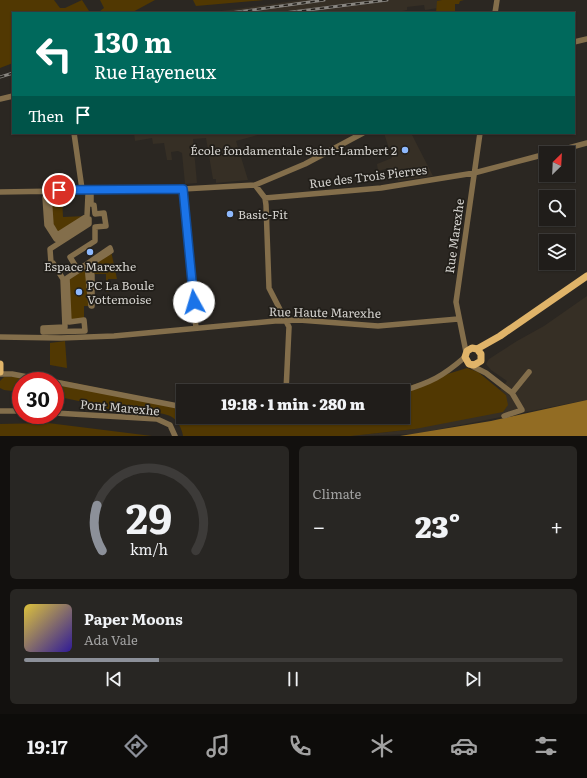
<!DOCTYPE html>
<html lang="en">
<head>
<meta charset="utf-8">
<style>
	:root { --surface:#201d1a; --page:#282623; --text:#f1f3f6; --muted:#a2a2a2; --line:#3d3b39; --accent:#8c9099 }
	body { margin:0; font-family:Literata,serif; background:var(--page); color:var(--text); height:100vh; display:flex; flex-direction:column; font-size:15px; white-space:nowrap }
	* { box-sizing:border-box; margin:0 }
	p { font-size:13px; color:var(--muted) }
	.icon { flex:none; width:22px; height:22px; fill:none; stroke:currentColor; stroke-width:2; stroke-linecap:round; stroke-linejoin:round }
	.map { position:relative; height:436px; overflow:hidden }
	.drawer { display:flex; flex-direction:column; gap:10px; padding:10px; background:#12100e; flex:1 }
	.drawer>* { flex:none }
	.hud { position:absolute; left:12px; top:12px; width:563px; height:122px; border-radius:0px; box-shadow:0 1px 3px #0004,0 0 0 1px var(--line); background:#00695c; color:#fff; overflow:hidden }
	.needle { width:26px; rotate:24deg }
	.tools { position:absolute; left:539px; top:146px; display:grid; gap:8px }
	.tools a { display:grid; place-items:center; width:36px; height:36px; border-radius:0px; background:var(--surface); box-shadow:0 1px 3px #0004,0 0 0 1px var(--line); font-size:20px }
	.speed { position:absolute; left:12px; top:372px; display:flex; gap:8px; font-size:20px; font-weight:700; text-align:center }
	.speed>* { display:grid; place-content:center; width:52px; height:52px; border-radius:50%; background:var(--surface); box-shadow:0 1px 3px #0004,0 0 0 1px var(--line); line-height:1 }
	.speed .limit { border:6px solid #d22; background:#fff; color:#111 }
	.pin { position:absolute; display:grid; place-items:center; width:34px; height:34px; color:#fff; margin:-17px; border:2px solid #fff; border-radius:50%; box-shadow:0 1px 4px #0007 }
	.me { position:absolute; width:44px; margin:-22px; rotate:354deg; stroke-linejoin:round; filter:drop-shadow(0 0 3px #0008) }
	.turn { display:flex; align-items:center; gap:14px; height:84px; padding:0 16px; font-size:18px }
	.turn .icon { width:52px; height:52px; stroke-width:2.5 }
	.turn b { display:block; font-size:28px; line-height:34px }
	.then { display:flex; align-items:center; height:38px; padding:0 16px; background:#0003; gap:8px; font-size:15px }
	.big { font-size:30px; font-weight:800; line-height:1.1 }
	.drawer .card { flex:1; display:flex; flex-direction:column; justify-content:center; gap:6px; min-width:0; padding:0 14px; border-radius:6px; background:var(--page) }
	.drawer .dial { align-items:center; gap:0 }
	.dial svg { height:104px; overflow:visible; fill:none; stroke:var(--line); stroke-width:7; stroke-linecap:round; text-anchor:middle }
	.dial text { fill:var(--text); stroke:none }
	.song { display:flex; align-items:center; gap:12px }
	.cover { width:48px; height:48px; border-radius:6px; background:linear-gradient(135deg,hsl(50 70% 55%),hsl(250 70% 35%)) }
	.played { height:4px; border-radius:2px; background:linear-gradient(90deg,var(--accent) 25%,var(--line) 25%) }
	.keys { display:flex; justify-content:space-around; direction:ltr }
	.heat { display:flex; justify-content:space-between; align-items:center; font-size:22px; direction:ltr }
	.drawer .tiles { flex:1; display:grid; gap:10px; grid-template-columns:1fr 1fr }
	.card:last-child { grid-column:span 2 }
	.trip { position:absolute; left:176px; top:384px; width:234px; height:40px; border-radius:0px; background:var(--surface); box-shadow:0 1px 3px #0004,0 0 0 1px var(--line); font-weight:800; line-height:40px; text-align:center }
	.tabs { display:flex; height:64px; justify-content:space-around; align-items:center; background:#0d0c0a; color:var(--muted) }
	.tabs .icon { width:28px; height:28px }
	.tabs .active { color:var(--accent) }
	.tabs b { font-size:18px; color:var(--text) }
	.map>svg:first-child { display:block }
</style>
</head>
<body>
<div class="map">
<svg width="587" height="436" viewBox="0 0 587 436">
	<rect width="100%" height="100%" fill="#2b2722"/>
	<path fill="#362f25" d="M301,0H442L437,1L438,8L425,10L424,5L407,7V10L394,13H207Z
		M134,133H265L236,141L248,180L216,183V179H213L206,138L193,139L197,183L185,184L182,153L178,151L171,152L172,160H167L164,143L153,144L152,138L135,141Z
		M384,133H411L433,176L398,181L397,175L392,177L389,168L378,171L377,164L392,158Z
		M587,296V400L415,434L351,436L415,429L506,395L500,390L507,381L491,370L486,364L489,359L517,341L544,326Z"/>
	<path fill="#513802" d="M0,0H54L60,8H65L82,0L89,11H100L104,8L100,0H155L131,13H13V63L0,68Z
		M193,0H264L196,6Z
		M442,0H464L460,1L459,4H455V13H436L437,1Z
		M49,196H62L63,217L87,216L57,235L51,225Z
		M111,251L117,279H108L109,292H106V274H92L89,265Z
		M87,265L91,306H84V320L69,322L67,278Z
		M65,341L67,368L50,365V343Z
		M467,368L478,372L506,395L508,405L503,412L415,429L351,436H183C182,429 178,421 172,417C161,410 119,410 104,409L102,406L55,396V381H21V392L4,390L0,388V381L4,377H44L183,405V417H403V391H393Z
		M48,423L152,436H0V424Z"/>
	<path fill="#926c23" d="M587,400V436H400L491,421Z"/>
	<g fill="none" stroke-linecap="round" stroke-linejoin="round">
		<path stroke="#836e4b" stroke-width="5.5" d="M495,13L497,0
			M574,42L587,39
			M0,99L13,96
			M74,133L82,189
			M550,153L587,143
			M255,185L265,198L266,205L269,288L289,327L286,391
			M183,189L196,328
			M0,192L183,189L255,185L305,164L363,133
			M88,195H91V204L94,205L95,214L104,213L106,226L95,227V241L70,257L78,270L110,248L111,251L89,265V275H92V306H91L87,265L67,278L69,322L84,320L85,331L43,332V328L65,327L63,279L53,263H51L50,249L89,224V219L56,239L47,225L45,197L49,196L51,225L57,235L87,216Z
			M265,198L381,188L474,173L546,154
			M0,337L61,338L114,336L275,321L299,320L378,326L458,319
			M466,352L456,302L480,133
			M472,366L486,373L512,393
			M0,374H12L49,381
			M55,382L183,407
			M403,391C431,382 442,377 465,357
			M0,411H21
			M55,413L157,419L170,425L175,436
			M504,416L522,410L512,393L529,372
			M238,417L281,420L318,417"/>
		<path stroke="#e0b469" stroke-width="7" d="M477,349L481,354V361L474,365L469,364L465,357L467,351L472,348L477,349L500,336L587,276
			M0,364V372"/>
		<defs>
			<path id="rail" d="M230,13L324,0
				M284,13L387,0
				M0,77L13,73"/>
		</defs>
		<use href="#rail" stroke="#888580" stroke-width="3"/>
		<use href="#rail" stroke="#211e19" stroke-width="1.5" stroke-dasharray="4.5" stroke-linecap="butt"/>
	</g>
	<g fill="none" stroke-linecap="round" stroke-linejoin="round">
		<defs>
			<path id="route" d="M59,190L183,189L194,302"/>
		</defs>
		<use href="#route" stroke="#114b97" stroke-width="10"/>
		<use href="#route" stroke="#1a73e8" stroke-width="7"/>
	</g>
	<g fill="#8eb9fd" stroke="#211e19" stroke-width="1.5">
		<circle cx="405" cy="150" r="4"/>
		<circle cx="230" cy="214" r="4"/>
		<circle cx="90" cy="252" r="4"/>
		<circle cx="79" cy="292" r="4"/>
	</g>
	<g text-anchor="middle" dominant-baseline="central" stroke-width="3.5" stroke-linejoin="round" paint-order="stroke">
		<g font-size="12" fill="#d4d2ce" stroke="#211e19" text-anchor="start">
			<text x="397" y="150" text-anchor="end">École fondamentale Saint-Lambert 2</text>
			<text x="238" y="214">Basic-Fit</text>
			<text x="90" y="266" text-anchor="middle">Espace Marexhe</text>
			<text x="87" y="285">PC La Boule<tspan x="87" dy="14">Vottemoise</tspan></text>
		</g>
		<g font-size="12" fill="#d4d2ce" stroke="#211e19">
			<text transform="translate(368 176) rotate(-7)">Rue des Trois Pierres</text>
			<text transform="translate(454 236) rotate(-82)">Rue Marexhe</text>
			<text transform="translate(325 312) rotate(1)">Rue Haute Marexhe</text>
			<text transform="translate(120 407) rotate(5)">Pont Marexhe</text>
		</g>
	</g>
</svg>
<div class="tools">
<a><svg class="needle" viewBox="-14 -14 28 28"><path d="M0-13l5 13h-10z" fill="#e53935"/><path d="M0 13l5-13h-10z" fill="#a2a2a2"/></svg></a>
<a><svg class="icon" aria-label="search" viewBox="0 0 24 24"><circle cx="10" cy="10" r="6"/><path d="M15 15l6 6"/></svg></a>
<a><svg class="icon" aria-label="layers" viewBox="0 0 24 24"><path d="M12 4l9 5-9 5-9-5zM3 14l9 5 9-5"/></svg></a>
</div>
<div class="speed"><div class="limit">30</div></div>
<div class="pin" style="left:59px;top:190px;background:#d93025"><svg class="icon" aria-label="arrive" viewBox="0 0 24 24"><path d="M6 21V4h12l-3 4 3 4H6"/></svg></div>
<svg class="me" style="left:194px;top:302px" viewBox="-20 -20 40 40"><circle r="19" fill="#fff"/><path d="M0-13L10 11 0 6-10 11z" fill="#1a73e8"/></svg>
<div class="trip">19:18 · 1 min · 280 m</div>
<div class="hud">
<div class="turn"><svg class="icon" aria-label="left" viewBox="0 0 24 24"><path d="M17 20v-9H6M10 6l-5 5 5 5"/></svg><div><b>130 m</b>Rue Hayeneux</div></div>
<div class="then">Then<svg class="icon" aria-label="arrive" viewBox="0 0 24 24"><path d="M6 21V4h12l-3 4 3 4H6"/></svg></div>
</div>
</div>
<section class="drawer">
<div class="tiles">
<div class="card dial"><svg viewBox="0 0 100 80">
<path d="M14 69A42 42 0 1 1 86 69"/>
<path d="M14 69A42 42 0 0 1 10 34" stroke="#8c9099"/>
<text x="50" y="56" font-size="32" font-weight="700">29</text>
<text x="50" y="72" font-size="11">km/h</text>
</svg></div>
<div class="card"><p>Climate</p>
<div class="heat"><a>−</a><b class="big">23°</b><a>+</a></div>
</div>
<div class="card">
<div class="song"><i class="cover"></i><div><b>Paper Moons</b><p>Ada Vale</p></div></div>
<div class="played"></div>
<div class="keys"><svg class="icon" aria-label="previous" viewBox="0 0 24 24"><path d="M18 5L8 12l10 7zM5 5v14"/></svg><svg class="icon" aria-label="pause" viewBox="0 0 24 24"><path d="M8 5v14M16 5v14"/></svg><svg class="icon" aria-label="next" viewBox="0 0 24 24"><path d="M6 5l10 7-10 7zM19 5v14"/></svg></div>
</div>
</div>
</section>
<nav class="tabs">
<b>19:17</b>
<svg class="icon active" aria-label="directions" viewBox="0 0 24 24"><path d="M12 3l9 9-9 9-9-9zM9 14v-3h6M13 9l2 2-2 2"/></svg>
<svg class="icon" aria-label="music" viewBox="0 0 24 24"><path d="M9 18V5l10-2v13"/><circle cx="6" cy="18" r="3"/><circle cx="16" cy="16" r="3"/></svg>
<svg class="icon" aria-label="phone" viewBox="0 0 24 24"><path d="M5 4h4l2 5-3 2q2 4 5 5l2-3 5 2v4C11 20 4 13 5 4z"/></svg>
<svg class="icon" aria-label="climate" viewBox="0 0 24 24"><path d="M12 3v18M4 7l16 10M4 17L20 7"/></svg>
<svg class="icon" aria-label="car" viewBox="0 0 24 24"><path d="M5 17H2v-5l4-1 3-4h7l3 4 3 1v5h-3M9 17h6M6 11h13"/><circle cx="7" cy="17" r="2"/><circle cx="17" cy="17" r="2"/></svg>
<svg class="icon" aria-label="filters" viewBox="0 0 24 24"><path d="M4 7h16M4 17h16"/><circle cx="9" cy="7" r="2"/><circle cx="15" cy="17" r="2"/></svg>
</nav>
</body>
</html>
